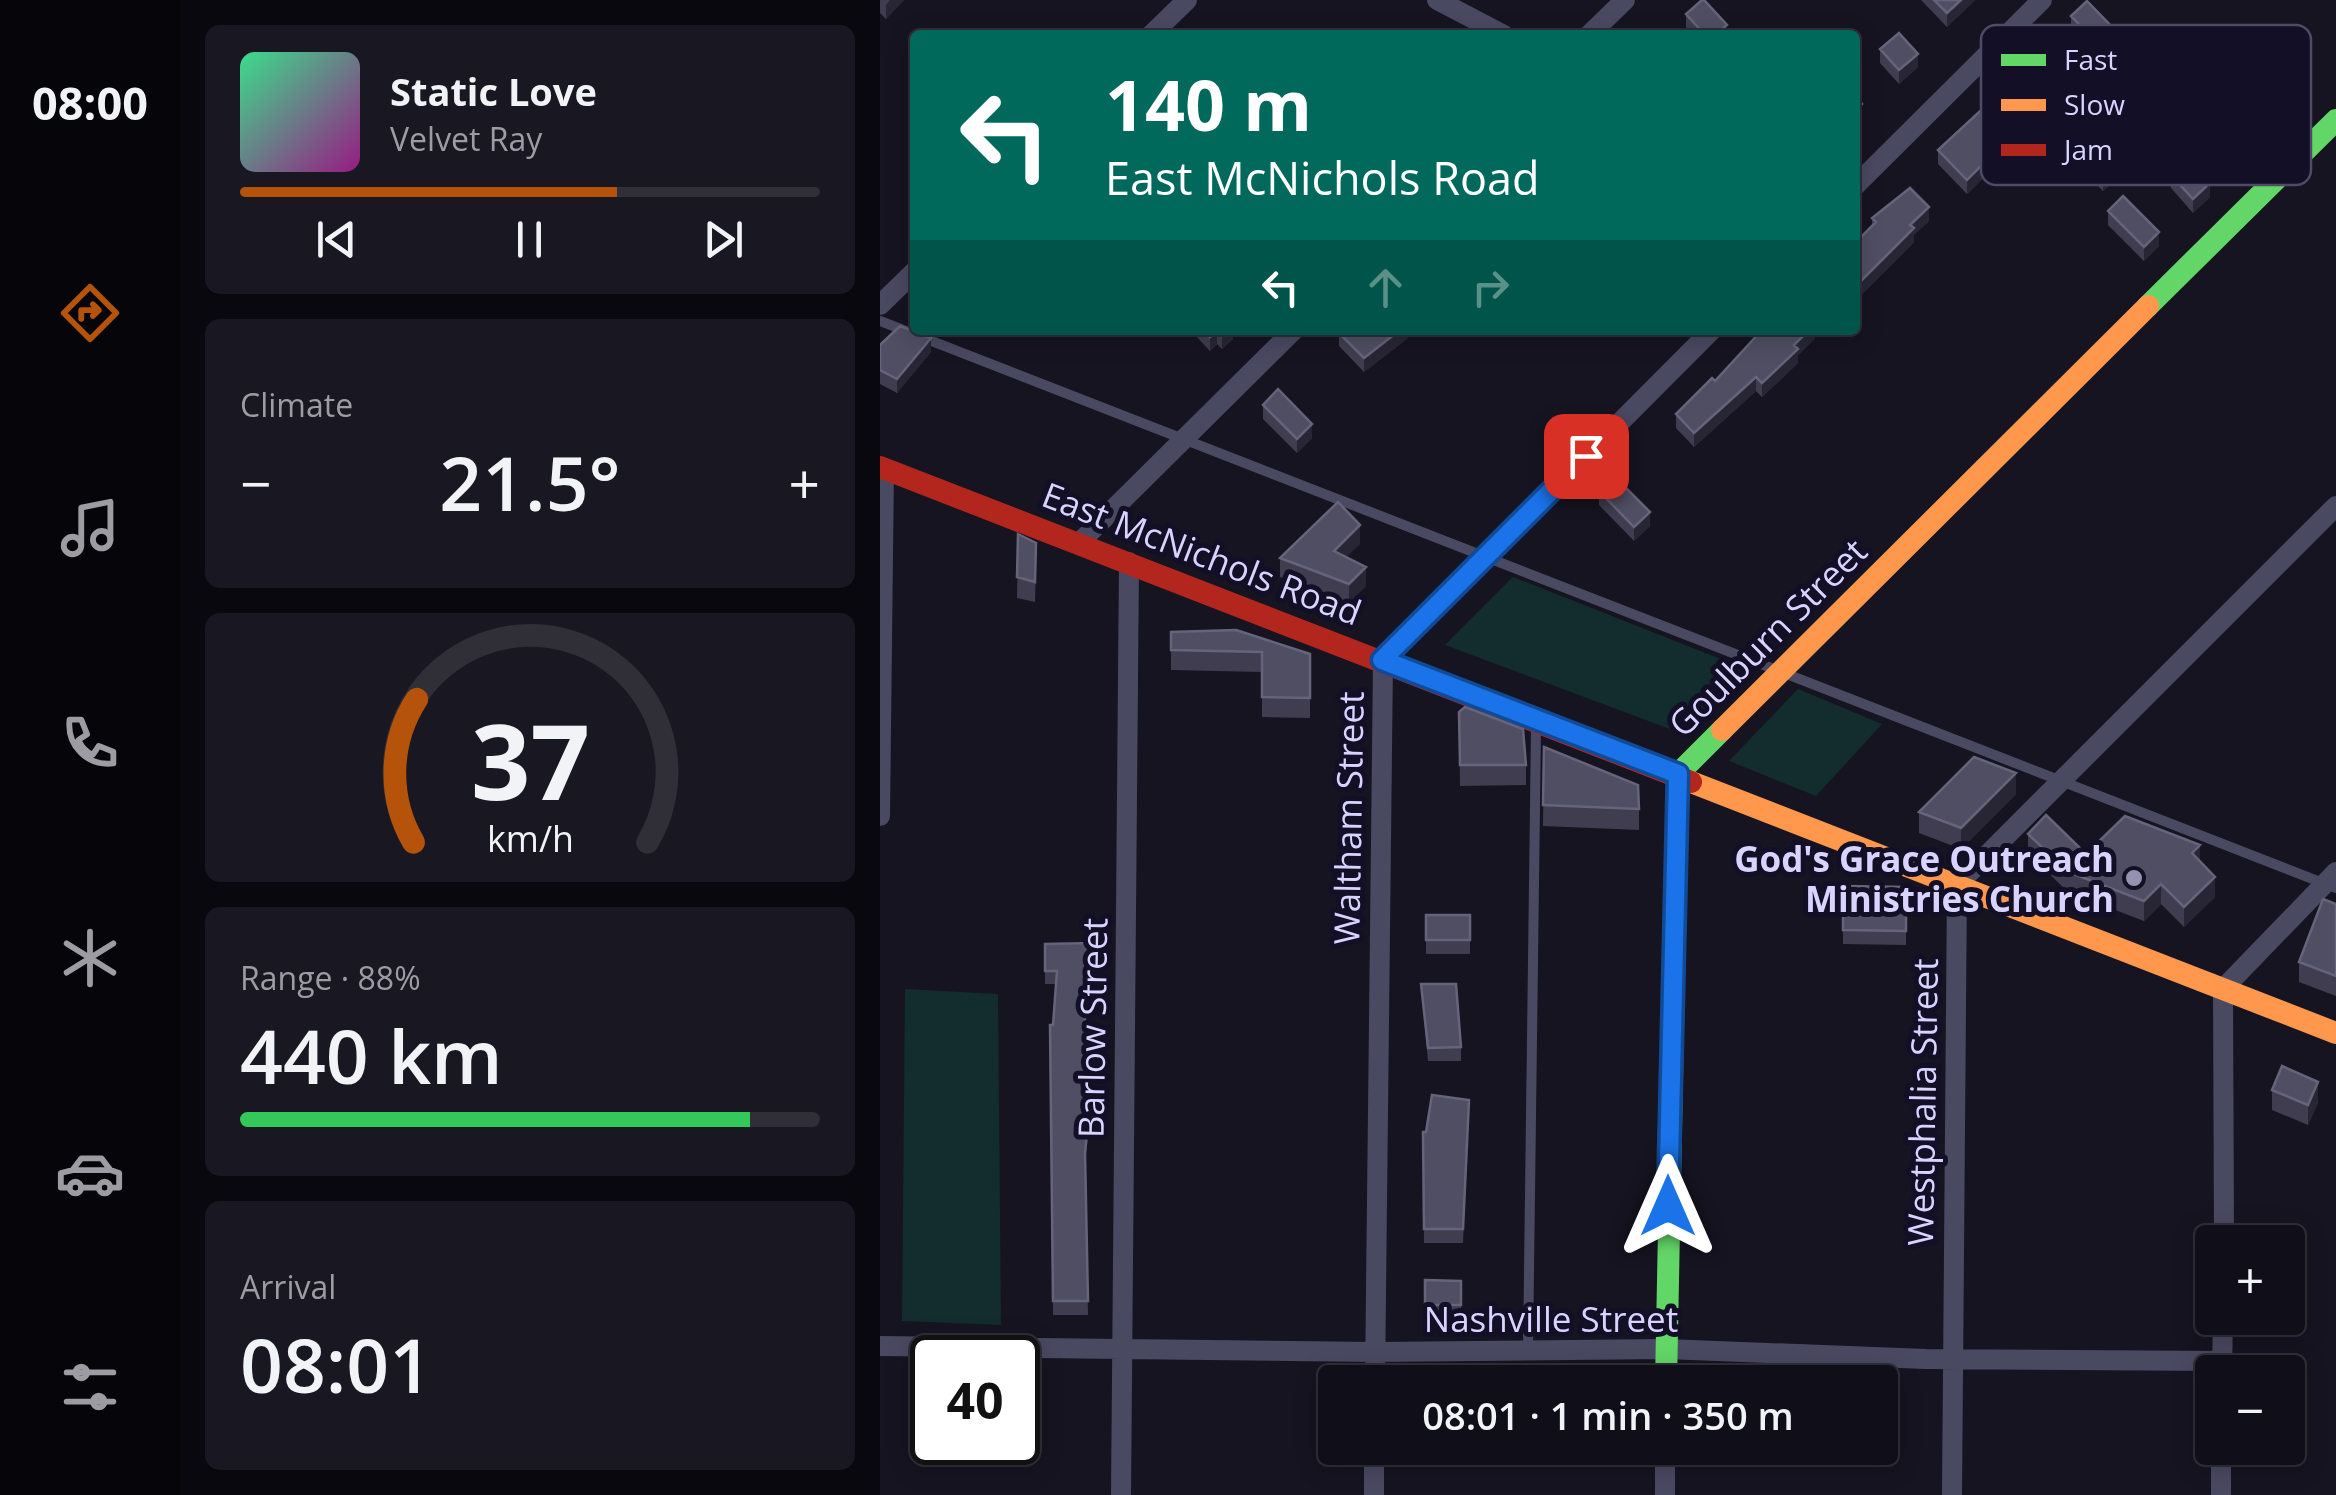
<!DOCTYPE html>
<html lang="en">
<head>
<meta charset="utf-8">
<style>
	:root { --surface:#100f19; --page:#191822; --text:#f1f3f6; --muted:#9c9ca2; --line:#302f38; --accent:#b45309 }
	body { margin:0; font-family:"Open Sans",sans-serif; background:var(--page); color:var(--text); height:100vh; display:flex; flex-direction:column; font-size:38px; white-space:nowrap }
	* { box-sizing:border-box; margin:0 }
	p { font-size:32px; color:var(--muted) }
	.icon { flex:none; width:55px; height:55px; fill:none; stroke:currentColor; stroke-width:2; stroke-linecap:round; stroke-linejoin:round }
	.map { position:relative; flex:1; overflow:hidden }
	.side { display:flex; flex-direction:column; gap:25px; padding:25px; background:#09080e; width:700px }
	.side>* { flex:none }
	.guide { position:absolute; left:30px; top:30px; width:950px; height:305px; border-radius:10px; box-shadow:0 5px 25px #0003,0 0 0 2px var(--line); background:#00695c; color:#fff; overflow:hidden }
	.controls { position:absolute; left:1315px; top:1225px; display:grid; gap:20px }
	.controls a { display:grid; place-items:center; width:110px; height:110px; border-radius:10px; background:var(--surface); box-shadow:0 5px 25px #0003,0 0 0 2px var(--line); font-size:50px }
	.speed { position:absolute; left:30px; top:1335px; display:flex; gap:20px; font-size:50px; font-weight:700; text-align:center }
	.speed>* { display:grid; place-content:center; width:130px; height:130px; border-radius:50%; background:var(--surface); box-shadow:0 5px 25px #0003,0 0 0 2px var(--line); line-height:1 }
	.speed .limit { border:5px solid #111; border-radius:15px; background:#fff; color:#111 }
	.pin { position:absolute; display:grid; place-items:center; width:85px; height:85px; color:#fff; margin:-42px; border-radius:20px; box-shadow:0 5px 15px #0006 }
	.me { position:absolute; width:110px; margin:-55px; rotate:0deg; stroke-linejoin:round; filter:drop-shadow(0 0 8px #0008) }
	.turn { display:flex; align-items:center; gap:35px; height:210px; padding:0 30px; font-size:45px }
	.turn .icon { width:130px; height:130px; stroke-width:2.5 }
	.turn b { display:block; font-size:70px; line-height:85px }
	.lanes { display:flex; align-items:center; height:95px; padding:0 30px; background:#0003; justify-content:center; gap:50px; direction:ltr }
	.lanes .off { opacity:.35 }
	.big { font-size:75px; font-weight:600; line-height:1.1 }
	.side .card { flex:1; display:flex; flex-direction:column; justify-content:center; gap:15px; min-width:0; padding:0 35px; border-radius:15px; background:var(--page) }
	.side .dial { align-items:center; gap:0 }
	.dial svg { height:260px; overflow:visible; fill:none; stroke:var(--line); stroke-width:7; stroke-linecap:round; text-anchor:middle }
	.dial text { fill:var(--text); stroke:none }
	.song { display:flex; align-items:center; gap:30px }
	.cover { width:120px; height:120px; border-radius:15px; background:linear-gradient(135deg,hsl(150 70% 55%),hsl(310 70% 35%)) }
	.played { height:10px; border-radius:5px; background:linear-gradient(90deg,var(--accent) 65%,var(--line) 65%) }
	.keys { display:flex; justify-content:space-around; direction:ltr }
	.heat { display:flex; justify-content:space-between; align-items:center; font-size:55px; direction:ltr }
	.charge { height:15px; border-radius:8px; background:linear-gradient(90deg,#34c759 88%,var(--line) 0) }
	.trip { position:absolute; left:438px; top:1365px; width:580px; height:100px; border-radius:10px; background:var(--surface); box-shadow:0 5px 25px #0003,0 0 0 2px var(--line); font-weight:600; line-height:100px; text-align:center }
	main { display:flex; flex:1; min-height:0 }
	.menu { display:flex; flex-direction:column; width:180px; justify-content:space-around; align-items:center; background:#06060a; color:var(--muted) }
	.menu .icon { width:70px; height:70px }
	.menu .current { color:var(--accent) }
	.menu b { font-size:45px; color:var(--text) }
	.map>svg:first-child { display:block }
</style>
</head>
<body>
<main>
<nav class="menu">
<b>08:00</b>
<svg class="icon current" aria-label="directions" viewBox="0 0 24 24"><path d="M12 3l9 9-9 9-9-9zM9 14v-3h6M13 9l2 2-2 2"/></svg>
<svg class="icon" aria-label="music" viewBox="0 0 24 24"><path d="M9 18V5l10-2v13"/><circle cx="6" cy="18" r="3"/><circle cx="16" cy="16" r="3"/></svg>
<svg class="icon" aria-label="phone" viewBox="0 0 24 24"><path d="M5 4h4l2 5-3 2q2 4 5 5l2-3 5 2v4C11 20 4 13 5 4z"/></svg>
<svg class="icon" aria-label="climate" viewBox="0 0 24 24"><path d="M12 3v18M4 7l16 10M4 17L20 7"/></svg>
<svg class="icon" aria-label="car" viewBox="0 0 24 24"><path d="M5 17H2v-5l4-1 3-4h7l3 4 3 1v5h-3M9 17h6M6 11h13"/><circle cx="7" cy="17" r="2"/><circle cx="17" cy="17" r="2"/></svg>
<svg class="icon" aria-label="filters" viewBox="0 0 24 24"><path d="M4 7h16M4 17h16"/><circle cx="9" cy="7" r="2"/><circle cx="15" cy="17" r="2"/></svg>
</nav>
<section class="side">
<div class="card">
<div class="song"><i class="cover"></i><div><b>Static Love</b><p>Velvet Ray</p></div></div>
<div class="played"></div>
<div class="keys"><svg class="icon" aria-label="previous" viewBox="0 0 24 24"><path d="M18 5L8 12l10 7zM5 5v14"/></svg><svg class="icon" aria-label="pause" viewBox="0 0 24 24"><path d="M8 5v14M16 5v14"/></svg><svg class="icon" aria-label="next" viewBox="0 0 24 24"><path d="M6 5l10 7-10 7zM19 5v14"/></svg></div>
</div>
<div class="card"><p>Climate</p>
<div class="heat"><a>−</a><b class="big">21.5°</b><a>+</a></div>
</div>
<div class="card dial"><svg viewBox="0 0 100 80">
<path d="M14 69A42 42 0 1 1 86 69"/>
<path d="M14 69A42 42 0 0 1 15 25" stroke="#b45309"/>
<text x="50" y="56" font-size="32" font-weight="700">37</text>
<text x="50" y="72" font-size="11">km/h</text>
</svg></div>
<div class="card"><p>Range · 88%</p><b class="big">440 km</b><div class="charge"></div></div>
<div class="card"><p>Arrival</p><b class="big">08:01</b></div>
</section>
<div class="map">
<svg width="1456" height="1495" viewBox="0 0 1456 1495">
	<rect width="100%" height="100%" fill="#161421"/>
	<path fill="#132c2d" d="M633,577L871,671L806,735L565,645Z
		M918,689L1002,724L936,796L849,761Z
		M25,989L118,994L121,1325L22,1321Z"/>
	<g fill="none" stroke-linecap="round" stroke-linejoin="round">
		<path stroke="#4a4962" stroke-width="10" d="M0,321L1456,888
			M648,1349L656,727"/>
		<path stroke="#4a4962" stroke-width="20" d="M557,0L624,35
			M271,35L307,0
			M709,35L745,0
			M975,186L1162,0
			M0,305L35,271
			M199,543L414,330
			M0,816L4,468
			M1344,1242L1343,989L1456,872
			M0,1346L495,1352L786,1349L1046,1359L1342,1361
			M1342,1371L1343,1318
			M495,1382L503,660L832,330
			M241,1495L249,562
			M494,1495V1448
			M785,1495V1448
			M1072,1495L1077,885L1456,506
			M1341,1495V1448"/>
		<path stroke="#63d668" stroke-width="22" d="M1268,306L1456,120
			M786,1382L798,774L842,730"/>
		<path stroke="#ff974d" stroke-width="22" d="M842,730L1268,306
			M811,782L1456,1033"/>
		<path stroke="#b3261e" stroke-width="22" d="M0,467L811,782"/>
	</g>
	<path fill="#403d50" d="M0,0H24L6,19L0,13Z
		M1041,0H1095L1067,27Z
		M806,14L847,35H813L806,27Z
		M1191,16L1235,43L1219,59L1191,30Z
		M1000,49L1038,67L1019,84L1000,63Z
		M1192,89L1087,194L1058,164V150Z
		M1306,144L1372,147L1329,181L1330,197L1313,213L1291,188V175L1308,160L1306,158Z
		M1210,171L1239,176L1223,191L1210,178Z
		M1228,211L1279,246L1264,261L1228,225Z
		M992,218L1049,221L1034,235V242L979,297L975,292V243L992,226Z
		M310,330H353V339L342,349L337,344L330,351Z
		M528,330V338L484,372L459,346V333Z
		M935,330V338L918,355V363L882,397L876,391L814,447L796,428V414L835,381Z
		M0,345L51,352L17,393L0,384Z
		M383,405L432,438L417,453L383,419Z
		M719,491L770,526L754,541L719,505Z
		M138,534L156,563L155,602L137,598Z
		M480,544L466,557L486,586L469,602L400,577V558Z
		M291,632L430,654V718L382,717V672L291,670Z
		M579,712L646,765V785L580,786Z
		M664,747L759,809V830L663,826Z
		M1136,794L1081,849L1039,833V812Z
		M1148,834L1206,854L1320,862L1335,897L1304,927L1281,904L1264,921L1188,892L1148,853Z
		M963,886L1026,887V945L963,944Z
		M1456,904V996L1419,982V962Z
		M546,915H590V954H546Z
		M165,944L213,984L205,1017L211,1106L205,1165L208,1315H173L170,1025H173L176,984H165Z
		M541,984L581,1047V1061H548Z
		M1392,1090L1438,1103L1428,1125L1392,1110Z
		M589,1100L583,1243H544L543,1132H546Z
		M545,1280L581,1281V1319H545Z"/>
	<path fill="#282635" d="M10,0H24L6,19V5Z
		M1081,0H1095L1067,27V13Z
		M847,25V35H835Z
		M1235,30V43L1219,59V45Z
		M1038,54V67L1019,84V70Z
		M1192,75V89L1087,194V180Z
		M982,104V116L975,123V111Z
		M1372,133V147L1322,187V173Z
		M1239,169V176L1223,191V184Z
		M1330,183V197L1313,213V199Z
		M1049,207V221L1034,235V242L979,297V283L1030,225Z
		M1279,232V246L1264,261V247Z
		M348,330H353V339L342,349V336Z
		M520,330H528V338L484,372V358Z
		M929,330H935V338L918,355V363L882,397V383L914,345Z
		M337,331V344L330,351V337Z
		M51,338V352L17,393V379Z
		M876,377V391L814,447V433Z
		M432,424V438L417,453V439Z
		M770,512V526L754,541V527Z
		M480,525V544L454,569V551Z
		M486,567V586L469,602V584Z
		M1136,773V794L1081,849V828Z
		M1320,845V864L1312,853Z
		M1335,877V897L1304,927V907Z
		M1281,884V904L1264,921V901Z
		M213,970V984L204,1021V1007Z
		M1438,1082V1103L1428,1125V1105Z
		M211,1092V1106L205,1167V1153Z"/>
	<path fill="#504e63" stroke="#66637b" stroke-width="2.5" d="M822,0H824L847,25L835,35H825L806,14Z
		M1054,0H1081L1067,13Z
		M1207,1L1235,30L1219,45L1191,16Z
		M1019,33L1038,54L1019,70L1000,49Z
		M1166,50L1192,75L1087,180L1058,150Z
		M975,96L982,104L975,111Z
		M1344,105L1372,133L1322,173L1330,183L1313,199L1291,175L1315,154L1306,144Z
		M1030,188L1049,207L1030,225L1034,228L979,283L975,279V243L996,222L992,218Z
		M1243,196L1279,232L1264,247L1228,211Z
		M20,326L51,338L17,379L0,370V345Z
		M323,330H348L342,336L337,331L330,337Z
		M461,330H520L484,358L459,333Z
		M882,330H929L914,345L918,349L882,383L876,377L814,433L796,414L832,378L835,381Z
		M398,389L432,424L417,439L383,405Z
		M734,476L770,512L754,527L719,491Z
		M458,502L480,525L454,551L486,567L469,584L400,558Z
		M138,534L156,543L155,582L137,577Z
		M356,630L430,654V698L382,697V652L291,650V632Z
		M585,707L643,729L646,765H580L579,712Z
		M664,747L758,785L759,809L663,805Z
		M1094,757L1136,773L1081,828L1039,812Z
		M1166,815L1206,854L1245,816L1320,845L1312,853L1335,877L1304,907L1281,884L1264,901L1188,872L1148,834Z
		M963,886L1026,887V931L963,930Z
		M1443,899L1456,904V976L1419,962Z
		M546,915H590V940H546Z
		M213,943V970L204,1007L211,1092L205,1153L208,1301H173L170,1025H173L177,971H165V944Z
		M541,984H576L581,1047L548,1048Z
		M1402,1066L1438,1082L1428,1105L1392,1090Z
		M552,1095L589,1100L583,1229H544L543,1132H546Z
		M545,1280L581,1281V1305H545Z"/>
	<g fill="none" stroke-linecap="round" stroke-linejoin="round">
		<defs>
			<path id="route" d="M706,456L502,660L798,774L788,1206"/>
		</defs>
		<use href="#route" stroke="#114b97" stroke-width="25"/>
		<use href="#route" stroke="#1a73e8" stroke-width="18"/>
	</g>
	<circle fill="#9591b1" stroke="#130f26" stroke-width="4" cx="1254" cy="878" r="10"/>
	<g text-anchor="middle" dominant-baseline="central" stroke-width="10" stroke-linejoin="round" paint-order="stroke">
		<g font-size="35" fill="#d9d4ff" stroke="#130f26">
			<text transform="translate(322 553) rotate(21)">East McNichols Road</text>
			<text transform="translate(887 637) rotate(-45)">Goulburn Street</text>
			<text transform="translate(468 818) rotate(-89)">Waltham Street</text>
			<text transform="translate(212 1028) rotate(-89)">Barlow Street</text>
			<text transform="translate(1042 1102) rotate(-89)">Westphalia Street</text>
			<text x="671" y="1318">Nashville Street</text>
		</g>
		<g font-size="35" font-weight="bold" fill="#d9d4ff" stroke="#130f26" text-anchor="end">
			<text x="1234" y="858">God's Grace Outreach<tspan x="1234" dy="40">Ministries Church</tspan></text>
		</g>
	</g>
	<rect x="1101" y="25" width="330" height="160" rx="15" fill="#130f26" stroke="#4e4a67" stroke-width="2.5"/>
	<rect x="1121" y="54" width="45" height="12" fill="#63d668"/>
	<rect x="1121" y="99" width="45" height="12" fill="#ff974d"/>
	<rect x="1121" y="144" width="45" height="12" fill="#b3261e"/>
	<g font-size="28" fill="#d9d4ff">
		<text x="1184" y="70">Fast</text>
		<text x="1184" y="115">Slow</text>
		<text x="1184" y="160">Jam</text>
	</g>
</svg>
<div class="controls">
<a>+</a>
<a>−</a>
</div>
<div class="speed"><div class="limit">40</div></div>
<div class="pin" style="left:706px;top:456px;background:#d93025"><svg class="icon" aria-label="arrive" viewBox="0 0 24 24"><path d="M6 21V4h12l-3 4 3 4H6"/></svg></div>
<svg class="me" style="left:788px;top:1206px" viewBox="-20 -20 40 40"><path d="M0-17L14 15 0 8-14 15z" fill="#1a73e8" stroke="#fff" stroke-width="4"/></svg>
<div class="trip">08:01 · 1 min · 350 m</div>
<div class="guide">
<div class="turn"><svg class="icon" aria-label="left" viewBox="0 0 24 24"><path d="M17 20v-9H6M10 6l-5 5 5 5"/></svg><div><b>140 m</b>East McNichols Road</div></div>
<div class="lanes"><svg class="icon" aria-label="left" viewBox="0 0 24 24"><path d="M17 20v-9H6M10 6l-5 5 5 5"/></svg><svg class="icon off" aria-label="ahead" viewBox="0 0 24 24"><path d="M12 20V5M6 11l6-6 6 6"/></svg><svg class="icon off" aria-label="right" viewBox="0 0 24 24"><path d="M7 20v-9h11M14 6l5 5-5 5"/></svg></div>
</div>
</div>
</main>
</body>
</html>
